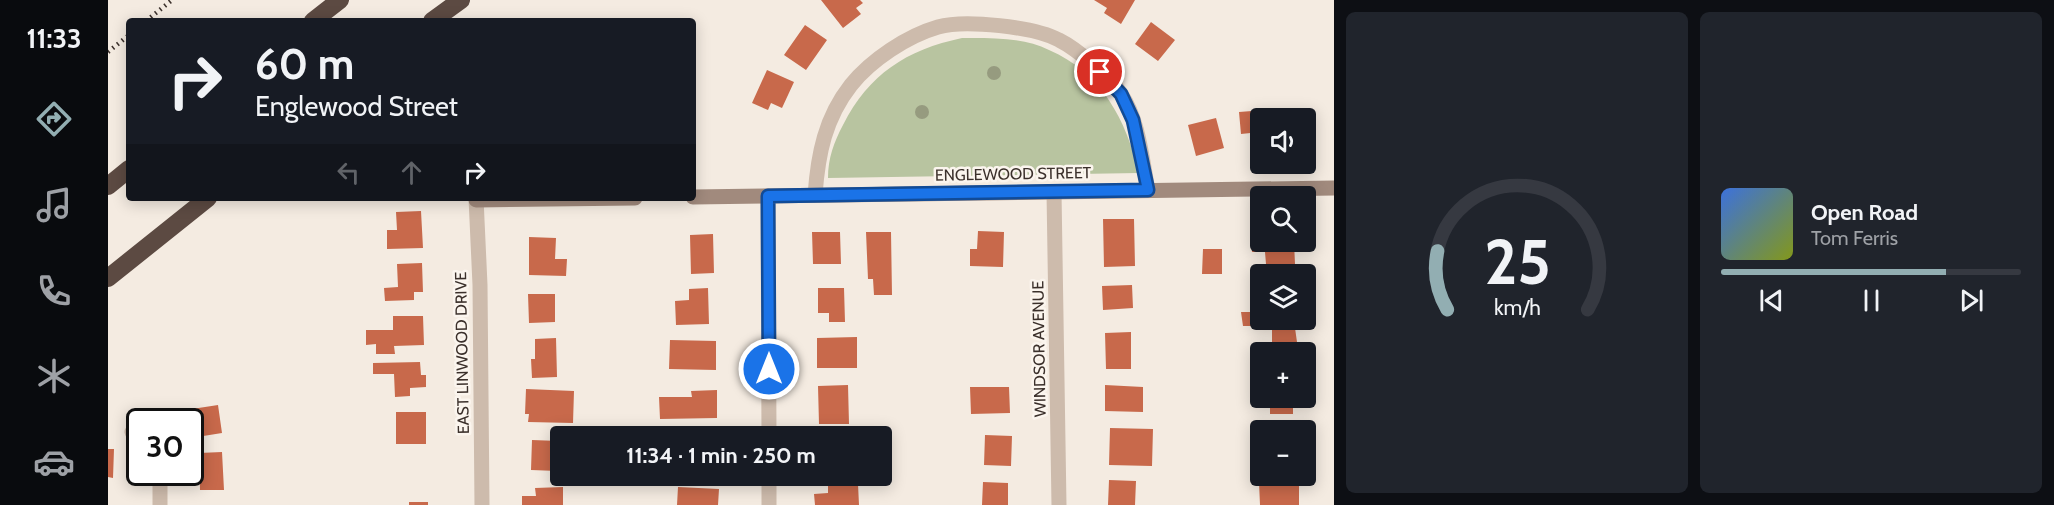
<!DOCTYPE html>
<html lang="en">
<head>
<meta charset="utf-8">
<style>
	:root { --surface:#171b24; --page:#20242c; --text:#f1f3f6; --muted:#9ea1a6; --line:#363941; --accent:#92aeb2 }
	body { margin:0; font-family:Cabin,sans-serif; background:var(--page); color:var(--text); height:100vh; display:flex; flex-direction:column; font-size:22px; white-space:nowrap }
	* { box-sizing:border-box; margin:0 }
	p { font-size:20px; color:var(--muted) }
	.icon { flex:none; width:33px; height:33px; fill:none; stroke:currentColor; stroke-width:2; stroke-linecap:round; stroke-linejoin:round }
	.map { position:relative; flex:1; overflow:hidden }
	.details { display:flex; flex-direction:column; gap:12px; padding:12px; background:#0d0f14; width:720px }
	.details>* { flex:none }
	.guide { position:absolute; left:18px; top:18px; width:570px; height:183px; border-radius:6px; box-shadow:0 3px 15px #0003; background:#171b24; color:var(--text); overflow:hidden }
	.buttons { position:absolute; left:1142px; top:108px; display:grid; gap:12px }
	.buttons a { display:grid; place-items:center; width:66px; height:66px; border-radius:6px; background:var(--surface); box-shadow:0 3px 15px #0003; font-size:30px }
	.speed { position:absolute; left:18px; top:408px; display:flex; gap:12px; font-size:30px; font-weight:700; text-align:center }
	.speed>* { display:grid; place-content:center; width:78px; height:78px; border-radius:50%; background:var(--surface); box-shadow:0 3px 15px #0003; line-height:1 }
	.speed .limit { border:3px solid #111; border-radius:9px; background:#fff; color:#111 }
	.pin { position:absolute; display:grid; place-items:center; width:51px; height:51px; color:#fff; margin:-26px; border:3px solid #fff; border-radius:50%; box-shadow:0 2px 6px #0007 }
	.me { position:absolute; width:66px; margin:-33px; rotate:0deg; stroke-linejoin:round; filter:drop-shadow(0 0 4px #0008) }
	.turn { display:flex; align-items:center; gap:21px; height:126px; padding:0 30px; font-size:27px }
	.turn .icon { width:78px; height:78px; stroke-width:2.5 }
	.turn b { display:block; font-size:42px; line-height:51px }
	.lanes { display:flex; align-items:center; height:57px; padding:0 30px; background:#0003; justify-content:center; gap:30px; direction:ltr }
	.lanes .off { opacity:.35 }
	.details .widget { flex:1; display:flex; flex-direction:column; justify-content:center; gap:9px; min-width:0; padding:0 21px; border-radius:9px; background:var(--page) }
	.details .dial { align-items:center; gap:0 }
	.dial svg { height:156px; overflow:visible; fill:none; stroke:var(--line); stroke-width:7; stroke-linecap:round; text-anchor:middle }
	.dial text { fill:var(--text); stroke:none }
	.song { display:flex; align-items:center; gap:18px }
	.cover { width:72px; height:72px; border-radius:9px; background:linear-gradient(135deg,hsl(220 70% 55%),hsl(70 70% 35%)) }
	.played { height:6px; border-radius:3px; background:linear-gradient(90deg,var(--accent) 75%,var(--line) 75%) }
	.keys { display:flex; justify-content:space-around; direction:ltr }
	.details .tiles { flex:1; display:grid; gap:12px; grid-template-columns:repeat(2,1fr) }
	.trip { position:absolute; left:442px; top:426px; width:342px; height:60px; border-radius:6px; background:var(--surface); box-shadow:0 3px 15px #0003; font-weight:700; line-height:60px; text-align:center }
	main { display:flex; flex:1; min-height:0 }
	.dock { display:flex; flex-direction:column; width:108px; justify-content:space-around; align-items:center; background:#090b0e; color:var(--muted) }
	.dock .icon { width:42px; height:42px }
	.dock .current { color:var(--accent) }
	.dock b { font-size:27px; color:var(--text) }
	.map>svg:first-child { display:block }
</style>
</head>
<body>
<main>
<nav class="dock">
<b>11:33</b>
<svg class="icon current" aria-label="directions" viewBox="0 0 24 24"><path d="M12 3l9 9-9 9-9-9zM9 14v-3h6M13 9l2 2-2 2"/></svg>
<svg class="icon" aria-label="music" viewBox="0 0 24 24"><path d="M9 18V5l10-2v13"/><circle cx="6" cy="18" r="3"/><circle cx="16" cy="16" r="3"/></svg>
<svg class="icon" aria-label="phone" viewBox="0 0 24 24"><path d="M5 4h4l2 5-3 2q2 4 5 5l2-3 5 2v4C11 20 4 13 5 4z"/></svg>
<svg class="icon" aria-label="climate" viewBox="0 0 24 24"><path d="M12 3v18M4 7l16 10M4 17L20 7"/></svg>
<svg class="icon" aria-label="car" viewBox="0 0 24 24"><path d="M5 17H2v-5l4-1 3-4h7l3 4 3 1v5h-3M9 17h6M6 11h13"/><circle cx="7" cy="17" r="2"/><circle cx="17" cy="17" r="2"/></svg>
</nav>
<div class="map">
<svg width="1226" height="505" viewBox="0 0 1226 505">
	<rect width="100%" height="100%" fill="#f4ebe1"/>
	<path fill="#b8c4a0" d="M854,38C882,38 915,37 941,50C994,73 1018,120 1031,173L720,178C720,158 726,142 735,125C761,74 798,50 854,38Z"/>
	<path fill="#c8694b" d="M713,0H752L755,3L748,8L753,14L735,28Z
		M986,0H1027L1013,24L996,13L999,8Z
		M1043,22L1067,40L1050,61L1027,44Z
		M697,25L719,40L698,70L676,55Z
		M659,70L686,82L674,108L663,103L660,110L644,103Z
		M1157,110L1158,118H1152V132L1133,134L1131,112Z
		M1108,118L1116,148L1088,156L1080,125Z
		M313,211L315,248L279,249V230H289L288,212Z
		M995,219H1026L1027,266L996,267Z
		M1143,228H1152V242H1186L1187,264H1158L1157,252H1144Z
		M870,231L896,232L895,267L862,266V249H869Z
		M704,232H732L733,264H705Z
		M758,232H783L784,295H766L765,279H760Z
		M605,234L606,273L583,274L582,235Z
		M421,237L448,238L447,259H459L458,276L421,275Z
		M1095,249H1114V274H1094Z
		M314,263L315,292H306V300L277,301L276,288L290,287L289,264Z
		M1143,282H1152V299H1143Z
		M1024,285L1025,308L995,310L994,286Z
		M600,288L601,324L568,325L567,301L581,300V289Z
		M710,288H736L737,322H721V313H710Z
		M420,294H447V322L421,323Z
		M1133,312H1152V321H1144V326H1135Z
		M285,316H315L316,345L286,346L287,354H268V344L258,345V330H285Z
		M1164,328H1187L1190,349H1183V352H1164Z
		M1023,332V369H998L997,333Z
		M749,337V368H709V338Z
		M448,338L449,377L424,378L423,359H427V339Z
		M562,340L608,341V370L561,369Z
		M312,362L313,375H318V387L302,388V396L287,397L286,374H265V363Z
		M740,385L741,424H711L710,386Z
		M997,385L1035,387V412L997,411Z
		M862,387H901L902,413L863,414Z
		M418,389L466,391L465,423L420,422L421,414H417Z
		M609,390V418L552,419L551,397H584L583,391Z
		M1162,398H1185V414H1162Z
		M110,405L114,433L89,437L84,409Z
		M288,412H318V444H288Z
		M1002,428L1045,429L1044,466L1001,465Z
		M613,433V436H557V434Z
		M877,435L904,436L903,466L876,465Z
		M424,440L451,441L450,471L423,470Z
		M0,449H6L5,478L0,477Z
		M114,452L116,490H92L91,453Z
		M1001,480L1028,481L1027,505H1000Z
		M1191,481V505H1152L1151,482Z
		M875,482L900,483V505H874Z
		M750,484L751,505H707L706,494L720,493V485Z
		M455,487V505H414V496H428L427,488Z
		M570,487L611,489L610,505H569Z
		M301,502H320V505H301Z"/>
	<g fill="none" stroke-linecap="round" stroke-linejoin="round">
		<path stroke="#cdbbac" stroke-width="15" d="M946,192L951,505
			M707,195C710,154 717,118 743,85C763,60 799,36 830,27C857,19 927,27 951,40C969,49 1002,77 1013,94C1031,120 1034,160 1040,190
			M660,196L661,436
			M368,198L372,285L374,505
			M24,432L32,438
			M52,472V505
			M661,476V505"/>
		<path stroke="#a18a7d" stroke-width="15" d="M585,197L1226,188
			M368,200L527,198"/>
		<path stroke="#5c4a42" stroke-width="18" d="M205,21L232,0
			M324,21L353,0
			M0,186L21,169
			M0,278L100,198"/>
		<path stroke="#3b302b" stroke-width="4.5" stroke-dasharray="1.5 4.5" stroke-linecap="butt" d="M38,21L64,0
			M0,52L21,35"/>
	</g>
	<g fill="#969b7f">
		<circle cx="886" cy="73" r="7"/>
		<circle cx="814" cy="112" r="7"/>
	</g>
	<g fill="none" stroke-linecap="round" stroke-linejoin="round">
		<defs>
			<path id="route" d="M661,369L660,196L1040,190L1025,120L1013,94L992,72"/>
		</defs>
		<use href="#route" stroke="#114b97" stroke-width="15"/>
		<use href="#route" stroke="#1a73e8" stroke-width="10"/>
	</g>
	<g text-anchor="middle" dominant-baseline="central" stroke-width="5" stroke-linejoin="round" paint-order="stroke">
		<g font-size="16" fill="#3b302b" stroke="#fbf5ee">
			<text transform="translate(905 174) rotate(-1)">ENGLEWOOD STREET</text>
			<text transform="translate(931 349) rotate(-91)">WINDSOR AVENUE</text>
			<text transform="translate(354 353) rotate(-91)">EAST LINWOOD DRIVE</text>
		</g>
	</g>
</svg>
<div class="buttons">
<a><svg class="icon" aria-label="sound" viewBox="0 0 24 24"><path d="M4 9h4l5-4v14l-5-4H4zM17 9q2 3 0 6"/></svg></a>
<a><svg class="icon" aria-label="search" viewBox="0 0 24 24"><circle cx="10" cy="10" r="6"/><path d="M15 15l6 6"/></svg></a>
<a><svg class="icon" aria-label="layers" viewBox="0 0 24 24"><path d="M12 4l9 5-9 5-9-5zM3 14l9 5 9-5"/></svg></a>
<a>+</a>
<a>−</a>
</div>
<div class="speed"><div class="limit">30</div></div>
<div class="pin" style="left:992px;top:72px;background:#d93025"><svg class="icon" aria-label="arrive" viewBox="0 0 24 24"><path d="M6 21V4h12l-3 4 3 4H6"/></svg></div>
<svg class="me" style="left:661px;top:369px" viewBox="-20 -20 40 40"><circle r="17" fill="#1a73e8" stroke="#fff" stroke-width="3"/><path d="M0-11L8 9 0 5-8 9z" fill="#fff"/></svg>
<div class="trip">11:34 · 1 min · 250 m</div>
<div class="guide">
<div class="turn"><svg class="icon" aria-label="right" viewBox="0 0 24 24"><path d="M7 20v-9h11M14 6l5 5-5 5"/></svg><div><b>60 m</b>Englewood Street</div></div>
<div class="lanes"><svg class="icon off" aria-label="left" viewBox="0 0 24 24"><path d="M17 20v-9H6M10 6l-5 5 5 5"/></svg><svg class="icon off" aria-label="ahead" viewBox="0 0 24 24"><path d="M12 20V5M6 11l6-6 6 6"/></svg><svg class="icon" aria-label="right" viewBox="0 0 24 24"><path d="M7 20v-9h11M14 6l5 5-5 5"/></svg></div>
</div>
</div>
<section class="details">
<div class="tiles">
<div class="widget dial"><svg viewBox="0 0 100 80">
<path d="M14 69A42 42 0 1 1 86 69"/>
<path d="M14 69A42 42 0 0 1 9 39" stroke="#92aeb2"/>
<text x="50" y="56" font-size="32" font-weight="700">25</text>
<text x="50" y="72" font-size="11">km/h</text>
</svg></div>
<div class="widget">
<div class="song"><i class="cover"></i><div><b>Open Road</b><p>Tom Ferris</p></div></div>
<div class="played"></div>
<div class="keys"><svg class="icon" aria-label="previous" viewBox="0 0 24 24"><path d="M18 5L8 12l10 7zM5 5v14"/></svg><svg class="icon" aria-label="pause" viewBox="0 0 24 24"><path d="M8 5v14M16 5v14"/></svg><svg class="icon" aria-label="next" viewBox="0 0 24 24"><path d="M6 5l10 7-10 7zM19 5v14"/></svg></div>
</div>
</div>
</section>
</main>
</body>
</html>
